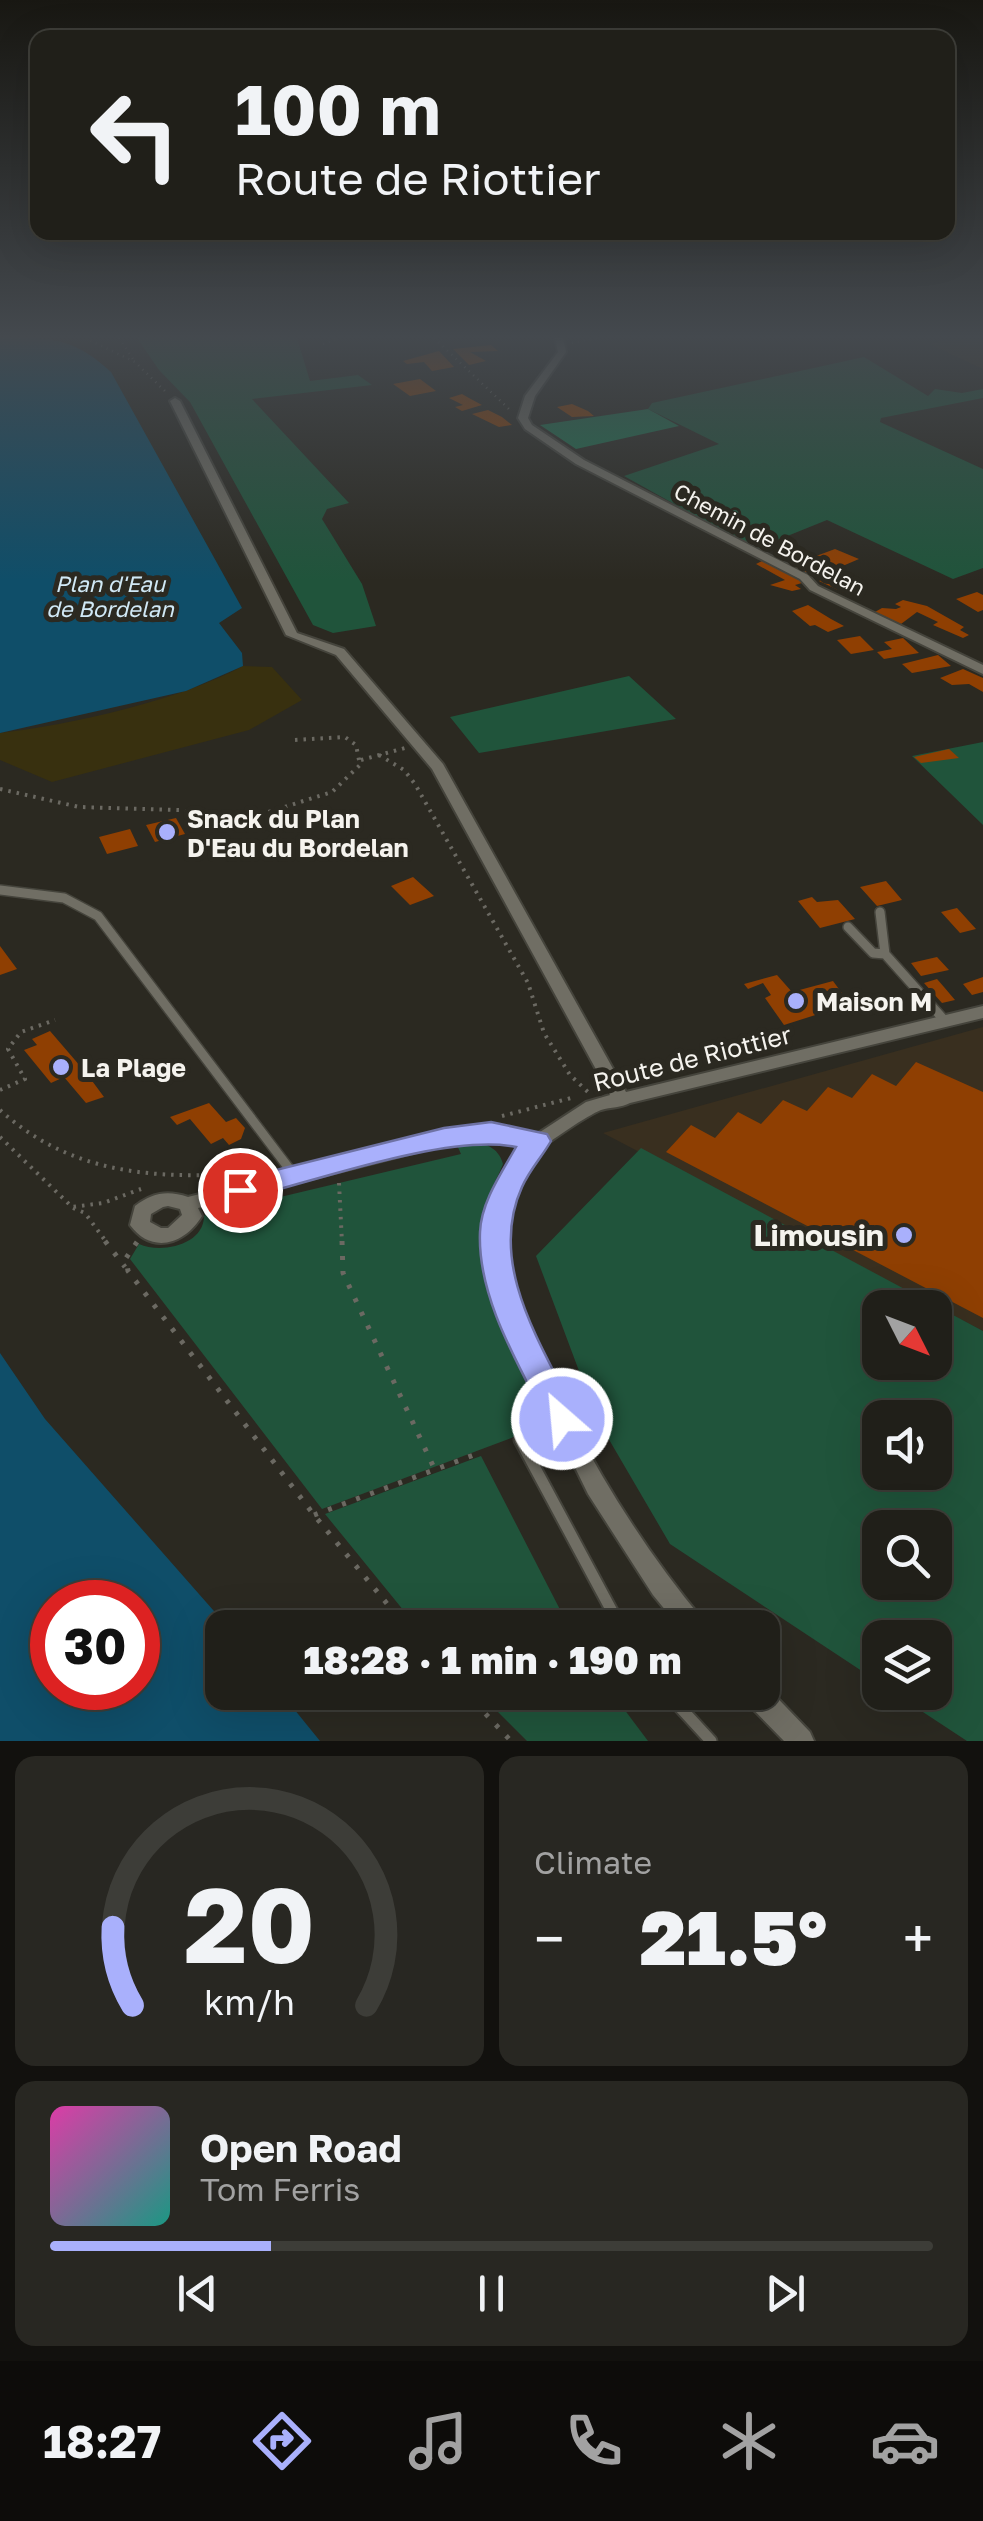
<!DOCTYPE html>
<html lang="en">
<head>
<meta charset="utf-8">
<style>
	:root { --surface:#201f19; --page:#282722; --text:#f1f3f6; --muted:#a2a2a2; --line:#3d3d38; --accent:#a9b0fc }
	body { margin:0; font-family:"Golos Text",sans-serif; background:var(--page); color:var(--text); height:100vh; display:flex; flex-direction:column; font-size:38px; white-space:nowrap }
	* { box-sizing:border-box; margin:0 }
	p { font-size:32px; color:var(--muted) }
	.icon { flex:none; width:55px; height:55px; fill:none; stroke:currentColor; stroke-width:2; stroke-linecap:round; stroke-linejoin:round }
	.map { position:relative; height:1741px; overflow:hidden }
	.drawer { display:flex; flex-direction:column; gap:15px; padding:15px; background:#12110e; flex:1 }
	.drawer>* { flex:none }
	.banner { position:absolute; left:30px; top:30px; width:925px; height:210px; border-radius:20px; box-shadow:0 10px 40px #0002,0 0 0 2px var(--line); background:#201f19; color:var(--text); overflow:hidden }
	.needle { width:65px; rotate:132deg }
	.tools { position:absolute; left:862px; top:1290px; display:grid; gap:20px }
	.tools a { display:grid; place-items:center; width:90px; height:90px; border-radius:20px; background:var(--surface); box-shadow:0 10px 40px #0002,0 0 0 2px var(--line); font-size:50px }
	.speed { position:absolute; left:30px; top:1580px; display:flex; gap:20px; font-size:50px; font-weight:700; text-align:center }
	.speed>* { display:grid; place-content:center; width:130px; height:130px; border-radius:50%; background:var(--surface); box-shadow:0 10px 40px #0002,0 0 0 2px var(--line); line-height:1 }
	.speed .limit { border:15px solid #d22; background:#fff; color:#111 }
	.pin { position:absolute; display:grid; place-items:center; width:85px; height:85px; color:#fff; margin:-42px; border:5px solid #fff; border-radius:50%; box-shadow:0 2px 10px #0007 }
	.me { position:absolute; width:110px; margin:-55px; rotate:333deg; stroke-linejoin:round; filter:drop-shadow(0 0 8px #0008) }
	.turn { display:flex; align-items:center; gap:35px; height:210px; padding:0 40px; font-size:45px }
	.turn .icon { width:130px; height:130px; stroke-width:2.5 }
	.turn b { display:block; font-size:70px; line-height:85px }
	.big { font-size:75px; font-weight:800; line-height:1.1 }
	.drawer .widget { flex:1; display:flex; flex-direction:column; justify-content:center; gap:15px; min-width:0; padding:0 35px; border-radius:20px; background:var(--page) }
	.drawer .dial { align-items:center; gap:0 }
	.dial svg { height:260px; overflow:visible; fill:none; stroke:var(--line); stroke-width:7; stroke-linecap:round; text-anchor:middle }
	.dial text { fill:var(--text); stroke:none }
	.song { display:flex; align-items:center; gap:30px }
	.cover { width:120px; height:120px; border-radius:15px; background:linear-gradient(135deg,hsl(320 70% 55%),hsl(170 70% 35%)) }
	.played { height:10px; border-radius:5px; background:linear-gradient(90deg,var(--accent) 25%,var(--line) 25%) }
	.keys { display:flex; justify-content:space-around; direction:ltr }
	.heat { display:flex; justify-content:space-between; align-items:center; font-size:55px; direction:ltr }
	.drawer .tiles { flex:1; display:grid; gap:15px; grid-template-columns:1fr 1fr }
	.widget:last-child { grid-column:span 2 }
	.trip { position:absolute; left:205px; top:1610px; width:575px; height:100px; border-radius:20px; background:var(--surface); box-shadow:0 10px 40px #0002,0 0 0 2px var(--line); font-weight:800; line-height:100px; text-align:center }
	.menu { display:flex; height:160px; justify-content:space-around; align-items:center; background:#0d0c0a; color:var(--muted) }
	.menu .icon { width:70px; height:70px }
	.menu .active { color:var(--accent) }
	.menu b { font-size:45px; color:var(--text) }
	.map>svg:first-child { display:block }
</style>
</head>
<body>
<div class="map">
<svg width="983" height="1741" viewBox="0 0 983 1741">
	<rect width="100%" height="100%" fill="#2b2921"/>
	<path fill="#392f1f" d="M954,338H983V369L929,344Z
		M983,1027V1331L603,1133Z"/>
	<path fill="#20543b" fill-rule="evenodd" d="M137,338H297L310,381L358,375L372,385L252,399L349,503L327,509L322,519L362,584L376,626L333,633L313,625L190,402L159,370Z
		M864,357L928,396L935,389L962,393L983,389V398L881,418L880,422L983,469V568L953,579L827,520L755,549L624,476L719,444L648,409L652,403Z
		M629,676L676,719L479,753L450,717Z
		M983,742V825L912,756Z
		M467,1141C483,1142 499,1147 503,1164C497,1179 489,1192 486,1208C471,1283 521,1358 551,1423L322,1509L130,1259L139,1244C161,1254 204,1245 204,1216L213,1207L233,1197L238,1207L461,1154L456,1143Z
		M641,1148L983,1331V1741H967L894,1693L935,1692V1638H880V1683L670,1544L597,1419L536,1256ZM880,1308H935V1362H880ZM880,1418H935V1472H880ZM880,1528H935V1582H880Z
		M481,1456L569,1627H417L325,1514Z
		M479,1693H612L648,1741H527Z"/>
	<path fill="#1d724d" d="M648,409L679,426L576,449L540,425Z"/>
	<path fill="#38300f" d="M243,666L272,667L302,700L249,730L52,782L0,760V733C70,725 181,700 243,666Z"/>
	<path fill="#0f4e69" fill-rule="evenodd" d="M0,338C50,338 72,336 111,372L242,608L219,623L242,653L243,666L186,691L0,733Z
		M0,1353L45,1419L228,1627L222,1628V1692L281,1693L320,1741H0ZM138,1602V1688H52V1602Z"/>
	<path fill="#8f3f02" d="M491,345L498,351L470,352L486,361L469,365L453,349Z
		M439,351L454,367L432,371L424,362L407,364L403,361Z
		M420,379L436,391L410,396L393,384Z
		M462,394L469,398L482,405L462,411L455,407L463,405L449,398Z
		M572,404L588,411L594,416L572,417L557,407Z
		M488,410L502,417L512,425L499,427L472,414Z
		M835,549L859,559L838,568L829,563L816,565L808,568L815,572L806,574L789,566Z
		M764,560L799,577L802,583L795,585L801,589L792,591L770,585L785,580L756,564Z
		M831,575H837L865,590L851,596L819,581Z
		M977,592L983,595V610L978,612L956,599Z
		M903,600L927,606L964,627L960,630L969,635L963,638L933,625L938,622L917,612L901,624L875,612L882,608L896,609L901,607L895,604Z
		M808,605L831,619L844,626L828,632L815,625L810,626L792,611Z
		M860,636L874,650L851,654L837,640Z
		M903,638L919,653L884,659L877,652L892,649L884,642Z
		M938,655L951,666L912,673L902,664Z
		M963,669L983,678V692L969,684L952,685L940,678Z
		M949,749L959,758L921,763L914,757Z
		M176,818L185,834L155,842L146,825Z
		M130,829L138,846L107,854L99,837Z
		M413,877L434,896L410,905L391,886Z
		M886,881L902,900L877,906L860,887Z
		M812,897L817,902L838,900L855,919L820,928L798,901Z
		M957,908L976,929L960,933L941,912Z
		M0,946L17,969L0,975Z
		M937,957L949,970L921,976L911,963Z
		M777,975L792,992L833,981L850,1004L784,1025L765,998L771,995L763,983L748,989L744,984Z
		M983,977V992L972,995L963,984Z
		M937,979L944,987L955,1000L942,1003L924,983Z
		M50,1031L87,1074L104,1097L86,1103L64,1077L51,1083L24,1050L37,1045L32,1039Z
		M916,1062L983,1092V1318L666,1152L691,1125L715,1138L738,1112L761,1124L783,1100L807,1111L828,1087L852,1098L872,1074L896,1086Z
		M209,1103L226,1122L236,1118L245,1128L241,1139L229,1145L223,1138L211,1144L190,1119L177,1125L170,1117Z"/>
	<g fill="none" stroke-linecap="round" stroke-linejoin="round">
		<defs>
			<path id="lane-far1" d="M0,890L64,898L98,916L294,1175
				M880,912L885,954L945,1021
				M848,927L873,953L885,954"/>
			<path id="lane" d="M520,1440L621,1628
				M666,1692L711,1741"/>
			<path id="street" d="M555,338H563L566,352L535,396L528,418L532,425L584,460L808,575L818,586L983,665V674L810,590L800,579L576,464L525,429L518,418L525,396L558,352Z
				M175,398L180,401L297,633L344,649L443,764L626,1092L983,1006V1018L630,1103C621,1108 611,1107 601,1110C588,1115 548,1142 537,1152C523,1166 506,1209 504,1229C500,1259 514,1290 525,1317C568,1426 629,1531 703,1620L707,1628H680L653,1595L588,1494L518,1351L488,1273L484,1229L498,1188L522,1145L491,1139L444,1145L198,1208L202,1216C185,1244 152,1255 130,1225L135,1206C152,1193 167,1190 188,1197L444,1131L491,1125L537,1134L586,1102L610,1095L432,769L336,655L286,635L170,401ZM168,1206L180,1209L182,1215L168,1228H161L150,1222L151,1214L163,1207Z
				M763,1683L810,1732L814,1741H784L745,1701L742,1692H762Z"/>
		</defs>
		<use href="#lane-far1" stroke="#45443c" stroke-width="12"/>
		<use href="#lane" stroke="#45443c" stroke-width="15"/>
		<use href="#street" stroke="#45443c" stroke-width="4"/>
		<path stroke="#6b6962" stroke-width="2.5" stroke-dasharray="1 5" stroke-linecap="butt" d="M85,338L135,362L168,394
			M119,338L133,359
			M434,338L510,410
			M572,343L597,338
			M323,344L339,338"/>
		<path stroke="#6b6962" stroke-width="4" stroke-dasharray="2.5 6" stroke-linecap="butt" d="M379,755L404,770L415,784L528,983L544,1033L570,1075L589,1093
			M361,760L405,748
			M0,789L79,807L179,810L219,818L259,815L332,792L360,765L356,745L345,737L295,740
			M0,1090L25,1079L8,1049L21,1032L55,1020
			M0,1110C66,1170 144,1179 230,1174
			M502,1116L575,1097
			M0,1137L72,1207L103,1203L141,1189
			M339,1183L342,1243
			M73,1208L85,1213L107,1243"/>
		<path stroke="#6b6962" stroke-width="5" stroke-dasharray="4 11" stroke-linecap="butt" d="M105,1241L125,1267
			M342,1241L343,1273L435,1470
			M137,1242L126,1258L128,1271L314,1515L407,1628
			M314,1515L479,1453
			M465,1692L511,1741"/>
		<use href="#lane-far1" stroke="#706e64" stroke-width="9"/>
		<use href="#lane" stroke="#706e64" stroke-width="11"/>
		<use href="#street" fill="#706e64" fill-rule="evenodd"/>
	</g>
	<linearGradient id="sky" x2="0" y2="1"><stop stop-color="#181712"/><stop offset="0.58" stop-color="#44494e"/><stop offset="1" stop-color="#44494e" stop-opacity="0"/></linearGradient>
	<rect width="983" height="581" fill="url(#sky)"/>
	<path fill="#a9b0fc" stroke="#6e72a4" stroke-width="2.5" d="M491,1122L547,1134L551,1141C542,1157 530,1169 522,1187C486,1266 544,1348 578,1419L574,1429L562,1433L551,1429C522,1370 477,1300 480,1232C481,1202 502,1172 516,1147C448,1133 312,1182 240,1200L230,1197L226,1190L230,1182L240,1179L444,1128Z"/>
	<g fill="#a9b0fc" stroke="#2b2921" stroke-width="4">
		<circle cx="167" cy="832" r="10"/>
		<circle cx="796" cy="1001" r="10"/>
		<circle cx="61" cy="1067" r="10"/>
		<circle cx="904" cy="1235" r="10"/>
	</g>
	<g text-anchor="middle" dominant-baseline="central" stroke-width="10" stroke-linejoin="round" paint-order="stroke">
		<g font-size="22" fill="#f5f3ee" stroke="#2b2921">
			<text transform="translate(770 539) rotate(28)">Chemin de Bordelan</text>
		</g>
		<g font-size="22" font-style="italic" fill="#d1e9f6" stroke="#2b2921">
			<text x="110" y="583">Plan d'Eau<tspan x="110" dy="25">de Bordelan</tspan></text>
		</g>
		<g font-size="25" font-weight="bold" fill="#f5f3ee" stroke="#2b2921" text-anchor="start">
			<text x="187" y="818">Snack du Plan<tspan x="187" dy="29">D'Eau du Bordelan</tspan></text>
			<text x="816" y="1001">Maison M</text>
			<text x="81" y="1067">La Plage</text>
		</g>
		<g font-size="25" fill="#f5f3ee" stroke="#2b2921">
			<text transform="translate(692 1058) rotate(-14)">Route de Riottier</text>
		</g>
		<g font-size="30" font-weight="bold" fill="#f5f3ee" stroke="#2b2921" text-anchor="end">
			<text x="884" y="1235">Limousin</text>
		</g>
	</g>
</svg>
<div class="tools">
<a><svg class="needle" viewBox="-14 -14 28 28"><path d="M0-13l5 13h-10z" fill="#e53935"/><path d="M0 13l5-13h-10z" fill="#a2a2a2"/></svg></a>
<a><svg class="icon" aria-label="sound" viewBox="0 0 24 24"><path d="M4 9h4l5-4v14l-5-4H4zM17 9q2 3 0 6"/></svg></a>
<a><svg class="icon" aria-label="search" viewBox="0 0 24 24"><circle cx="10" cy="10" r="6"/><path d="M15 15l6 6"/></svg></a>
<a><svg class="icon" aria-label="layers" viewBox="0 0 24 24"><path d="M12 4l9 5-9 5-9-5zM3 14l9 5 9-5"/></svg></a>
</div>
<div class="speed"><div class="limit">30</div></div>
<div class="pin" style="left:240px;top:1190px;background:#d93025"><svg class="icon" aria-label="arrive" viewBox="0 0 24 24"><path d="M6 21V4h12l-3 4 3 4H6"/></svg></div>
<svg class="me" style="left:562px;top:1419px" viewBox="-20 -20 40 40"><circle r="17" fill="#a9b0fc" stroke="#fff" stroke-width="3"/><path d="M0-11L8 9 0 5-8 9z" fill="#fff"/></svg>
<div class="trip">18:28 · 1 min · 190 m</div>
<div class="banner">
<div class="turn"><svg class="icon" aria-label="left" viewBox="0 0 24 24"><path d="M17 20v-9H6M10 6l-5 5 5 5"/></svg><div><b>100 m</b>Route de Riottier</div></div>
</div>
</div>
<section class="drawer">
<div class="tiles">
<div class="widget dial"><svg viewBox="0 0 100 80">
<path d="M14 69A42 42 0 1 1 86 69"/>
<path d="M14 69A42 42 0 0 1 8 45" stroke="#a9b0fc"/>
<text x="50" y="56" font-size="32" font-weight="700">20</text>
<text x="50" y="72" font-size="11">km/h</text>
</svg></div>
<div class="widget"><p>Climate</p>
<div class="heat"><a>−</a><b class="big">21.5°</b><a>+</a></div>
</div>
<div class="widget">
<div class="song"><i class="cover"></i><div><b>Open Road</b><p>Tom Ferris</p></div></div>
<div class="played"></div>
<div class="keys"><svg class="icon" aria-label="previous" viewBox="0 0 24 24"><path d="M18 5L8 12l10 7zM5 5v14"/></svg><svg class="icon" aria-label="pause" viewBox="0 0 24 24"><path d="M8 5v14M16 5v14"/></svg><svg class="icon" aria-label="next" viewBox="0 0 24 24"><path d="M6 5l10 7-10 7zM19 5v14"/></svg></div>
</div>
</div>
</section>
<nav class="menu">
<b>18:27</b>
<svg class="icon active" aria-label="directions" viewBox="0 0 24 24"><path d="M12 3l9 9-9 9-9-9zM9 14v-3h6M13 9l2 2-2 2"/></svg>
<svg class="icon" aria-label="music" viewBox="0 0 24 24"><path d="M9 18V5l10-2v13"/><circle cx="6" cy="18" r="3"/><circle cx="16" cy="16" r="3"/></svg>
<svg class="icon" aria-label="phone" viewBox="0 0 24 24"><path d="M5 4h4l2 5-3 2q2 4 5 5l2-3 5 2v4C11 20 4 13 5 4z"/></svg>
<svg class="icon" aria-label="climate" viewBox="0 0 24 24"><path d="M12 3v18M4 7l16 10M4 17L20 7"/></svg>
<svg class="icon" aria-label="car" viewBox="0 0 24 24"><path d="M5 17H2v-5l4-1 3-4h7l3 4 3 1v5h-3M9 17h6M6 11h13"/><circle cx="7" cy="17" r="2"/><circle cx="17" cy="17" r="2"/></svg>
</nav>
</body>
</html>
